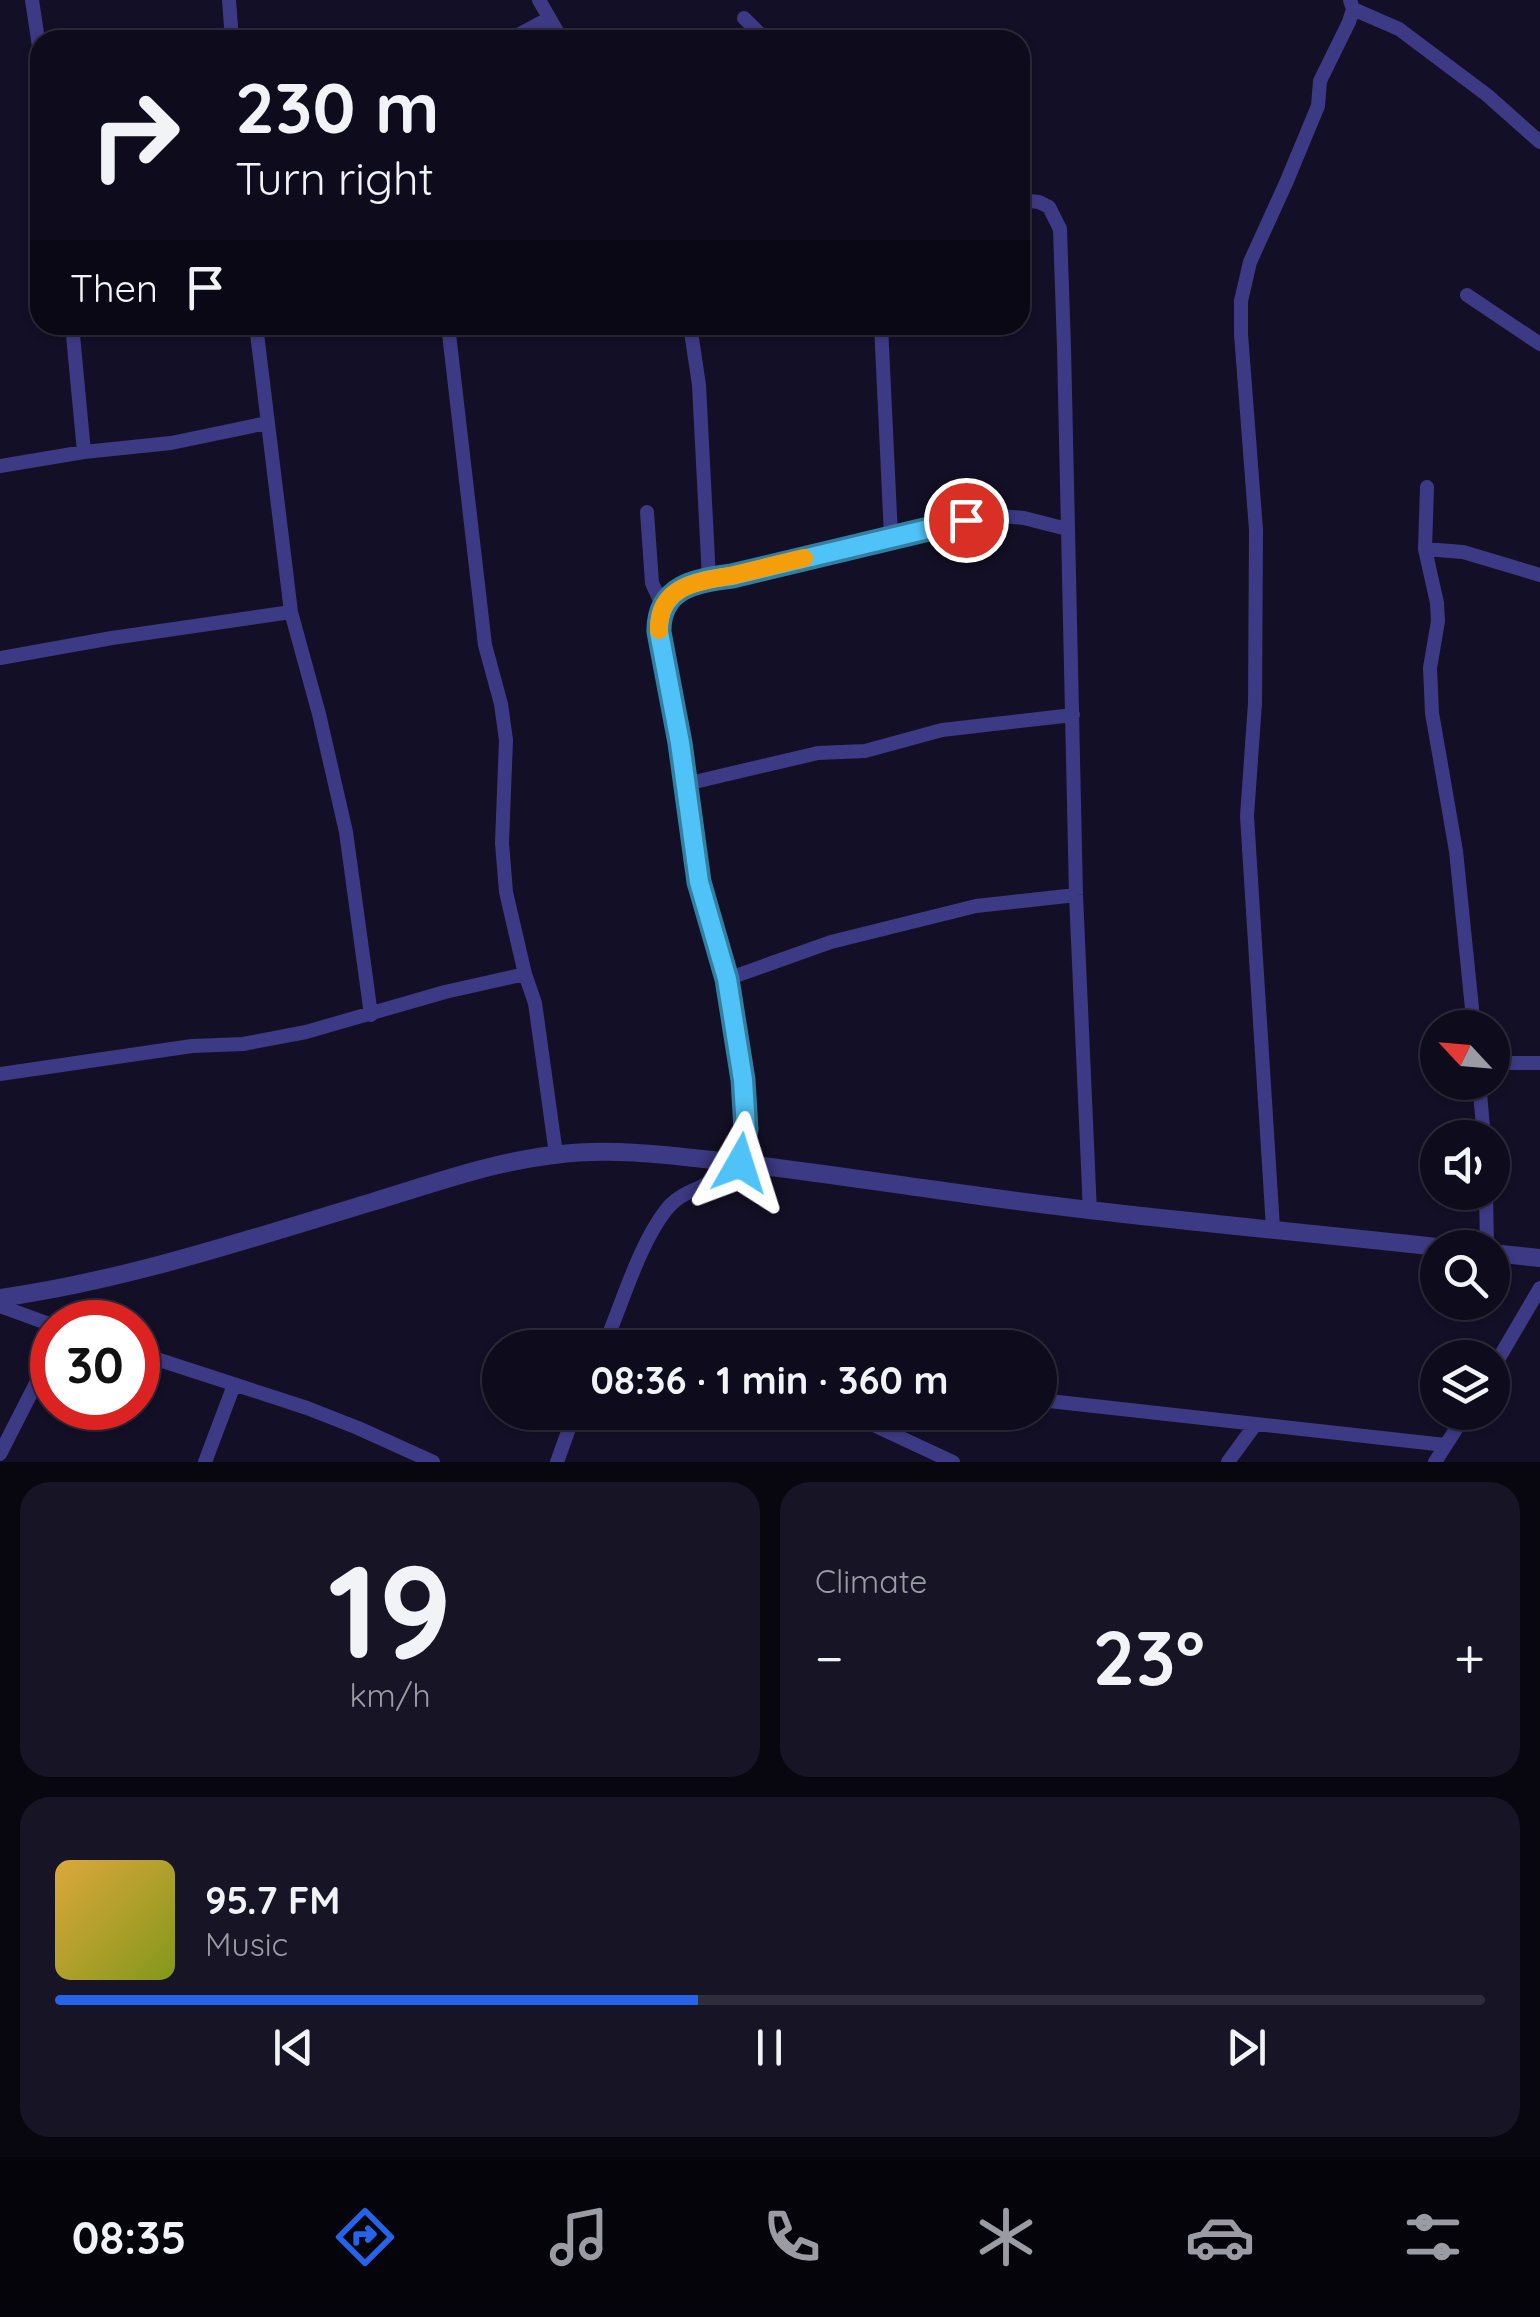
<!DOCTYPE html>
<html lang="en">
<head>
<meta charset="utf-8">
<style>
	:root { --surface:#0e0b1c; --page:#171425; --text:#f1f3f6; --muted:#9b9ba3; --line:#2e2b3b; --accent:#2563eb }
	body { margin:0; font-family:Quicksand,sans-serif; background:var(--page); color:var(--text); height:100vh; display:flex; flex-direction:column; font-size:38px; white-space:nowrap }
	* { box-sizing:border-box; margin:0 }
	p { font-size:32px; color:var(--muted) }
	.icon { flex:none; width:55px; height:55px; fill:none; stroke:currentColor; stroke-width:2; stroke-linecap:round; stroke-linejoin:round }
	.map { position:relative; height:1462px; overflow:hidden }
	.side { display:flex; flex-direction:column; gap:20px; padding:20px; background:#08060f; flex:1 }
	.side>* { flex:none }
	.banner { position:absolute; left:30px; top:30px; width:1000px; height:305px; border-radius:30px; box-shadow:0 2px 8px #0004,0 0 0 2px var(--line); background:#0e0b1c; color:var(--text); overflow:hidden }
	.needle { width:65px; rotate:296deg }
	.fabs { position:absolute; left:1420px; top:1010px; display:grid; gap:20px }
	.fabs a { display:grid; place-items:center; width:90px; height:90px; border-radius:50%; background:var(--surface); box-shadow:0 2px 8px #0004,0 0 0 2px var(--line); font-size:50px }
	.speed { position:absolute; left:30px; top:1300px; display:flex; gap:20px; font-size:50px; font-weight:700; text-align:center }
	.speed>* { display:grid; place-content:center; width:130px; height:130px; border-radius:50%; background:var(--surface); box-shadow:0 2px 8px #0004,0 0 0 2px var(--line); line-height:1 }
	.speed .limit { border:15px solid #d22; background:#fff; color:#111 }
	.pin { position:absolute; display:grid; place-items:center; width:85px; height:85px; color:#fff; margin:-42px; border:5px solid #fff; border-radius:50%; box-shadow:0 2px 10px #0007 }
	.me { position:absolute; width:110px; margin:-55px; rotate:6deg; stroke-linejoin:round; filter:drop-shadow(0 0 8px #0008) }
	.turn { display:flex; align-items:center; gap:35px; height:210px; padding:0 40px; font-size:45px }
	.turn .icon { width:130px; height:130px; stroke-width:2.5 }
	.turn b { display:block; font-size:70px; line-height:85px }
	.then { display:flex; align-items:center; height:95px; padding:0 40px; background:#0003; gap:20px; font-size:38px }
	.big { font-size:75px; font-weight:800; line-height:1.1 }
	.side .tile { flex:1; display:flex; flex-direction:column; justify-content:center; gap:15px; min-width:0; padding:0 35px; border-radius:30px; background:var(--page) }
	.side .dial { align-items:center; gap:0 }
	.dial b { font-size:130px; line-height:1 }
	.song { display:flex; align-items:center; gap:30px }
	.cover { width:120px; height:120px; border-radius:15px; background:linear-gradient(135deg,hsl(40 70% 55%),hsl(70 70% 35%)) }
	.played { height:10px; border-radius:5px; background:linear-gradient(90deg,var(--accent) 45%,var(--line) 45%) }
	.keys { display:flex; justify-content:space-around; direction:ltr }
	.heat { display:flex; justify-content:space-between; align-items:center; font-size:55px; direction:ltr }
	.side .tiles { flex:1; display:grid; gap:20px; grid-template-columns:1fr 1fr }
	.tile:last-child { grid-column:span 2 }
	.trip { position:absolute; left:482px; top:1330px; width:575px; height:100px; border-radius:50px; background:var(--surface); box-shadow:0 2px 8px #0004,0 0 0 2px var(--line); font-weight:800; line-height:100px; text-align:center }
	.dock { display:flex; height:160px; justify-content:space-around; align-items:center; background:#06040b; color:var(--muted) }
	.dock .icon { width:70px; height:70px }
	.dock .current { color:var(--accent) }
	.dock b { font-size:45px; color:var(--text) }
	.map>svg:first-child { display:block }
</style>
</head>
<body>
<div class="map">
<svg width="1540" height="1462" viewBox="0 0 1540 1462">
	<rect width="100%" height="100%" fill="#130f26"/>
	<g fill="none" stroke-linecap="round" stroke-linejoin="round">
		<path stroke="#3d3a85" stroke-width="14" d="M32,0L40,53
			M229,0L232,40
			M539,0L562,40
			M1353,9L1399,29L1487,95L1540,142
			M744,18L766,40
			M509,40L548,19
			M1020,200L1039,202L1049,207L1060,229L1064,347L1076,895L1090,1212
			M1467,295L1540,344
			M72,325L84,452
			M256,325L291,612L319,714L346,832L371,1015
			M448,325L485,645L501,704L506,740L502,843L506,892L525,974L535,1003L556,1154
			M690,325L699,385L709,579
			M881,325L891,536
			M0,466L84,452L171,443L267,423
			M1427,487L1425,549L1437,603L1438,621L1430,668L1432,713L1456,851L1474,1028
			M647,512L652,583L663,607
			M1425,549L1463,552L1540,575
			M0,658L112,638L291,612
			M686,784L818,753L865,751L942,730L1073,715
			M727,979L831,942L976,906L1076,895
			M1492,1063H1540
			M0,1074L192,1046L243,1044L306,1032L445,992L525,974
			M1479,1082L1484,1138
			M740,1163L746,1129L743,1080L727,979L699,883L680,743L659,632C658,587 696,580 732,575L891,536L990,515L1024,518L1067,529
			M1486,1192L1487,1248
			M1273,1228L1247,816L1255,703L1256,530L1241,334V301L1250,262L1286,183L1318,106L1320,81L1349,22L1353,9L1350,0
			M0,1306L52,1325
			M608,1337L639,1348
			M603,1348C622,1305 638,1246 666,1210C685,1185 710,1194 726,1161
			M138,1353L307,1408L358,1428L433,1462
			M1492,1370L1540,1288
			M1040,1400L1445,1445
			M855,1412L867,1422L953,1462
			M0,1454L52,1352
			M205,1462L234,1385
			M557,1462L575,1412
			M1228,1462L1255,1425
			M1435,1462L1467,1412"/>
		<path stroke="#3d3a85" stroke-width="18" d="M1492,1253L1540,1258
			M0,1298C127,1280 249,1239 372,1202C432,1184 492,1162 554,1155C607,1148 660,1154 712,1160C797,1169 882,1183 966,1194C1126,1217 1286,1230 1446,1248"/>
	</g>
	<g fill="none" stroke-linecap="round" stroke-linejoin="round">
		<defs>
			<path id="route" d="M740,1163L746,1129L743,1080L727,979L699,882L680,743L659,632C658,587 696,580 732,576L966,520"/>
		</defs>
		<use href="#route" stroke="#337fa1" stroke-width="25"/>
		<use href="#route" stroke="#4fc3f7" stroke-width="18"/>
		<path stroke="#f59e0b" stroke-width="18" d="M659,630C658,584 700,582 734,575C757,570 781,563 804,558"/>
	</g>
</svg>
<div class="fabs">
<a><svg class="needle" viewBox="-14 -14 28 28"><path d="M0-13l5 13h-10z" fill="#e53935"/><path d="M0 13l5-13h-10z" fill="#9b9ba3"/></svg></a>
<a><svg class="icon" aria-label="sound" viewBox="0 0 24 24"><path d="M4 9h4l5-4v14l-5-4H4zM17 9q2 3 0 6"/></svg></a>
<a><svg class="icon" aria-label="search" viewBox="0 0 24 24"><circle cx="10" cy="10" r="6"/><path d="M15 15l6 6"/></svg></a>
<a><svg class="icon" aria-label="layers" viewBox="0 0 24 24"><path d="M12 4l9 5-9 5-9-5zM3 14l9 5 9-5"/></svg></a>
</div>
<div class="speed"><div class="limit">30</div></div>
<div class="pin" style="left:966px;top:520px;background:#d93025"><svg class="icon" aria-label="arrive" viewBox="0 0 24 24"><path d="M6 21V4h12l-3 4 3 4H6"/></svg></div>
<svg class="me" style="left:740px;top:1163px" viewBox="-20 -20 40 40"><path d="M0-17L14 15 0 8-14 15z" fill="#4fc3f7" stroke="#fff" stroke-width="4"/></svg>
<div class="trip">08:36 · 1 min · 360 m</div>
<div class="banner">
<div class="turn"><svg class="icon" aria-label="right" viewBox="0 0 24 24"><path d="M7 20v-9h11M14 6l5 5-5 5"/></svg><div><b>230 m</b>Turn right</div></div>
<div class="then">Then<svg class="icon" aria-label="arrive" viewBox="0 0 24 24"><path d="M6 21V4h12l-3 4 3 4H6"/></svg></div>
</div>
</div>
<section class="side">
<div class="tiles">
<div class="tile dial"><b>19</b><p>km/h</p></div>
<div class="tile"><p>Climate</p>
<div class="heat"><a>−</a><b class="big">23°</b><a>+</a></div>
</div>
<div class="tile">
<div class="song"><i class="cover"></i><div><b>95.7 FM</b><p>Music</p></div></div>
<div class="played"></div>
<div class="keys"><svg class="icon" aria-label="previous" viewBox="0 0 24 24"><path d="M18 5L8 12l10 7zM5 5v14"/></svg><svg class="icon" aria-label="pause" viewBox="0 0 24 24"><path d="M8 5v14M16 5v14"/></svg><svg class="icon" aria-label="next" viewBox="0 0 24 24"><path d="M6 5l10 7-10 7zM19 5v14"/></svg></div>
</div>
</div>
</section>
<nav class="dock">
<b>08:35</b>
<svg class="icon current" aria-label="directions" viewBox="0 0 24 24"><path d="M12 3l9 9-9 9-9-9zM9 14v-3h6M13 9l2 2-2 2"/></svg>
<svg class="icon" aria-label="music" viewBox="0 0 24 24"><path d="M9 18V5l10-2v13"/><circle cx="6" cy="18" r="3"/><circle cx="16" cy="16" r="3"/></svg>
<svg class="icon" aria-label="phone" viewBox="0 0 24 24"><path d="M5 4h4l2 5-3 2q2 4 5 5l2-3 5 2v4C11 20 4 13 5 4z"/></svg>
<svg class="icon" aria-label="climate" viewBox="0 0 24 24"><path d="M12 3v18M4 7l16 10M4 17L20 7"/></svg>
<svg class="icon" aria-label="car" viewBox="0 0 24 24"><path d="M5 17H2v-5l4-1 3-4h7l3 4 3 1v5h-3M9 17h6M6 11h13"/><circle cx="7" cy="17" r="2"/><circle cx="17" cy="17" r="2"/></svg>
<svg class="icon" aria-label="filters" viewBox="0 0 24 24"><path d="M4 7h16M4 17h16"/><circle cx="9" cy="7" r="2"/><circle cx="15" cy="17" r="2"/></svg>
</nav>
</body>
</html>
